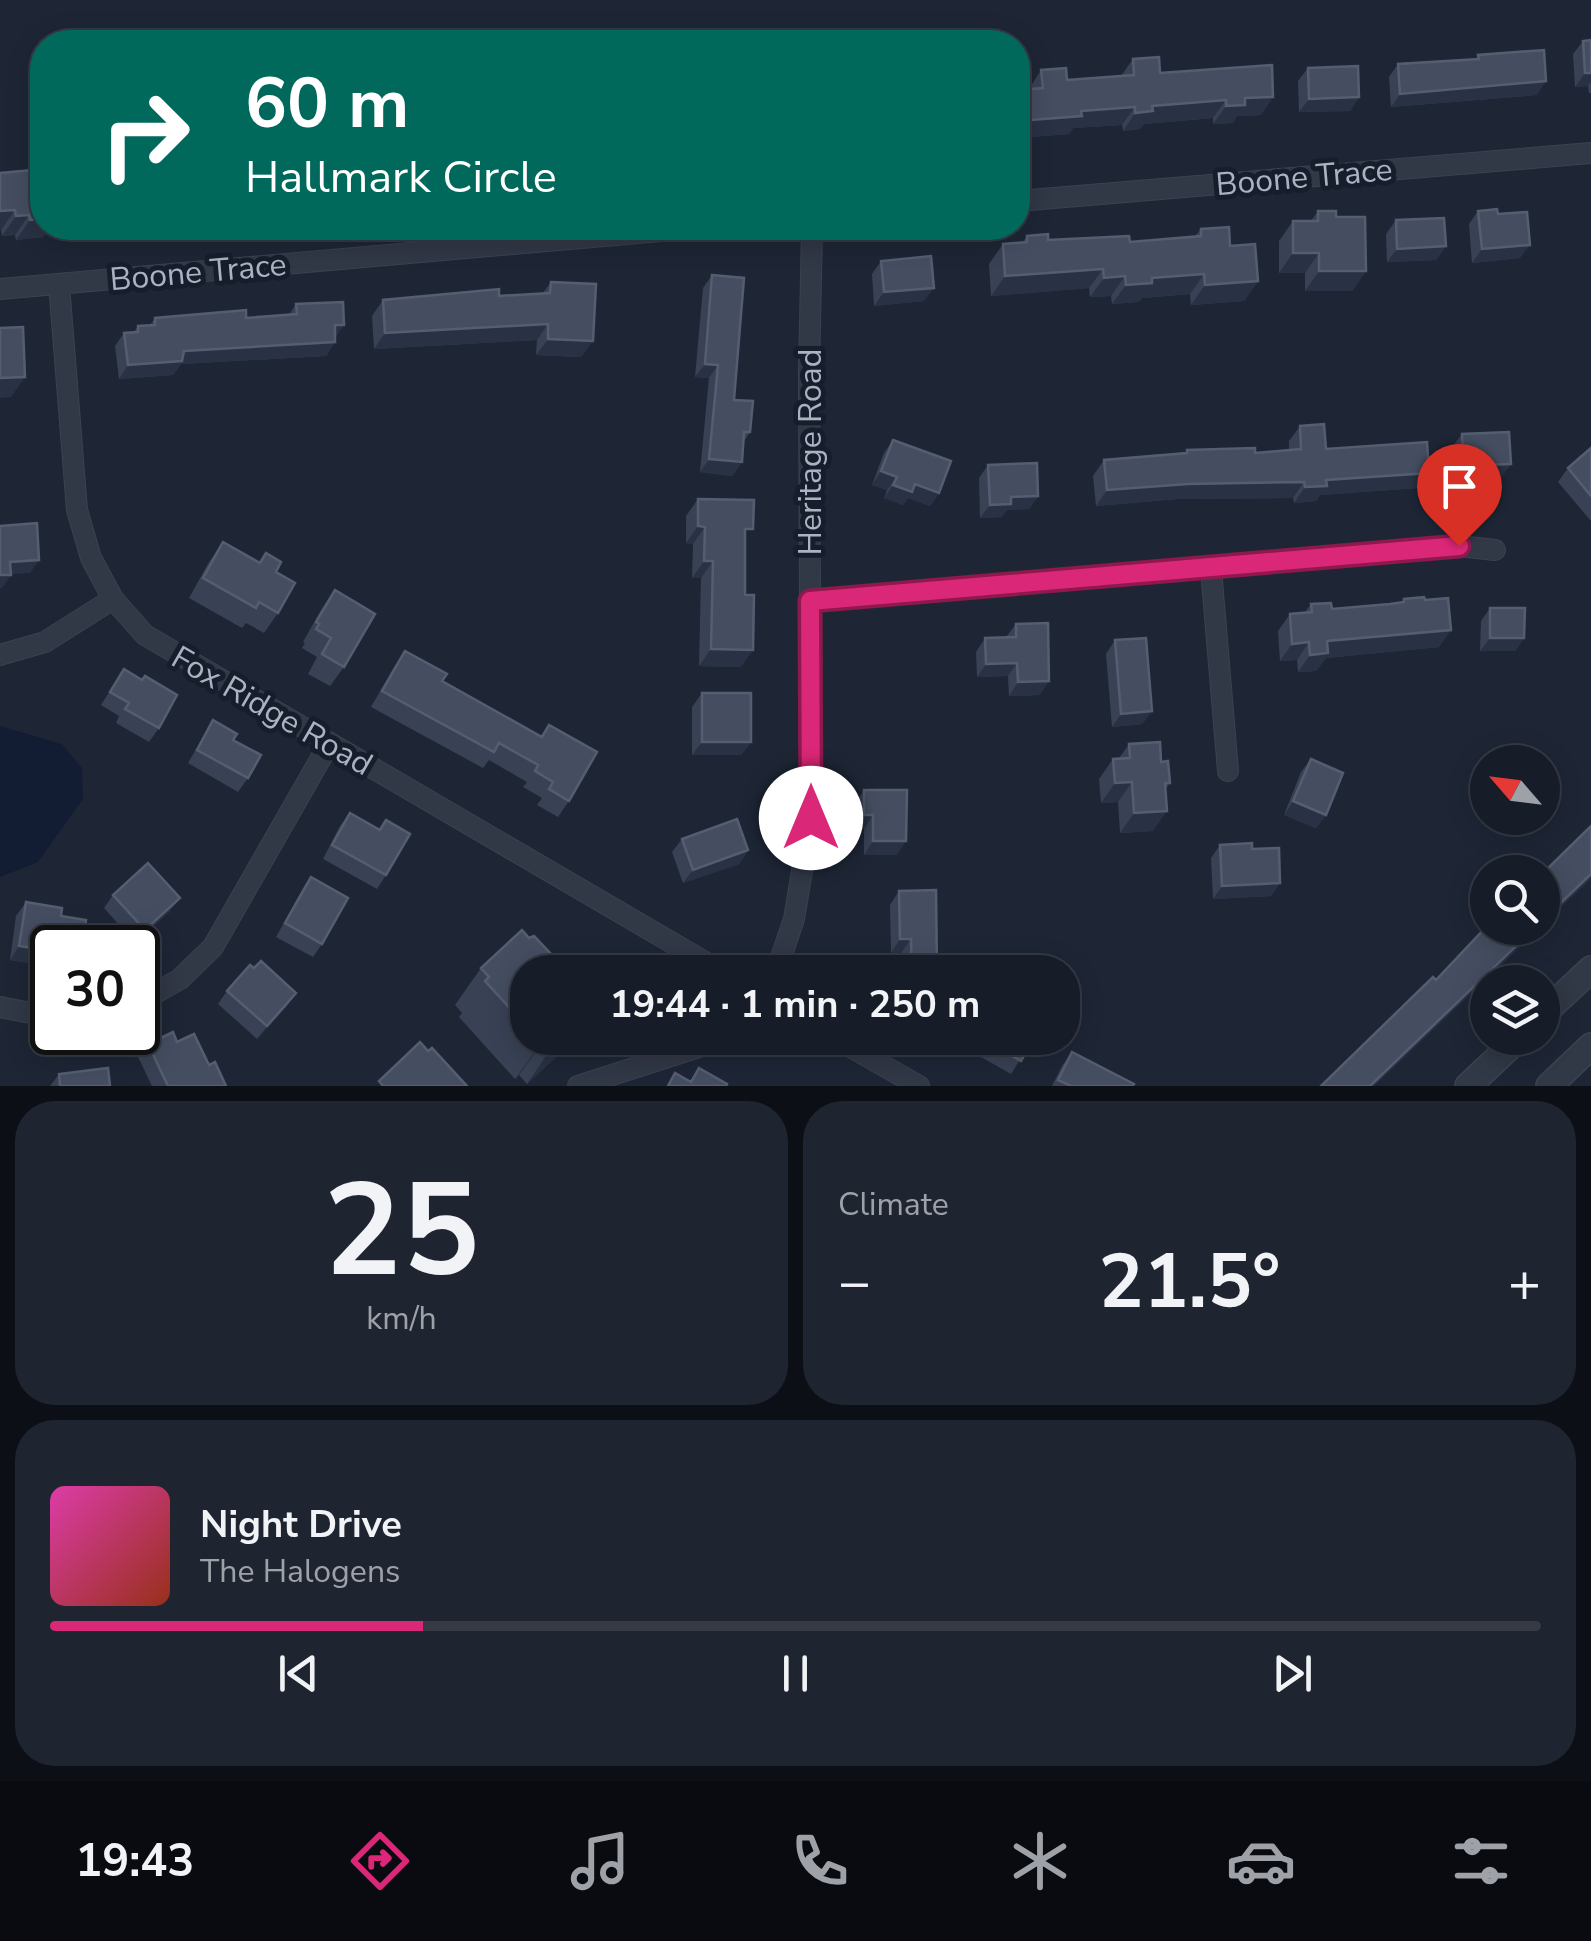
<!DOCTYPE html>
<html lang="en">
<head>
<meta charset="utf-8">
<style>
	:root { --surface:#161c28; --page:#1f2530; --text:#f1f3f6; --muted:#9ea1a8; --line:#353a45; --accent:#db2777 }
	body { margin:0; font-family:"Nunito Sans",sans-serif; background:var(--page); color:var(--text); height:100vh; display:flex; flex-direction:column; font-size:38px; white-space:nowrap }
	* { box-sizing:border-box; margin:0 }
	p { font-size:32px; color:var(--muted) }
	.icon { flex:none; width:55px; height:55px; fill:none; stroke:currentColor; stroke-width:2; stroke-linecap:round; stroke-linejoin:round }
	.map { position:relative; height:1086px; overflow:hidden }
	.panel { display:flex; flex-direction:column; gap:15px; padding:15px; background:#0c0f16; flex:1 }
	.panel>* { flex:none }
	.top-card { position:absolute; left:30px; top:30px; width:1000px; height:210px; border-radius:40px; box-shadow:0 5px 25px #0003,0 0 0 2px var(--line); background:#00695c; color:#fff; overflow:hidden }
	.needle { width:65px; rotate:298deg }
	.controls { position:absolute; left:1470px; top:745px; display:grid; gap:20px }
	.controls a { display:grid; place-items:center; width:90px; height:90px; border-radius:50%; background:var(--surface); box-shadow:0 5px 25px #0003,0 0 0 2px var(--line); font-size:50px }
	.speed { position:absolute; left:30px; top:925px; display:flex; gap:20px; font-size:50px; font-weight:700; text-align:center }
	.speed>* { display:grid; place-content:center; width:130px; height:130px; border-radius:50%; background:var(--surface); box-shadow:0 5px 25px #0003,0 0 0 2px var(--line); line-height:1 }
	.speed .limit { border:5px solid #111; border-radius:15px; background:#fff; color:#111 }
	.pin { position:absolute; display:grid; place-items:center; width:85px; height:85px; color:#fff; margin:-102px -42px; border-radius:50% 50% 50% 0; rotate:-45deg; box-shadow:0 0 10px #0007 }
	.pin .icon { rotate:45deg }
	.me { position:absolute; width:110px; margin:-55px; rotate:0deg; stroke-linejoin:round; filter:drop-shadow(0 0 8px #0008) }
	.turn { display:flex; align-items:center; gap:35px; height:210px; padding:0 50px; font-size:45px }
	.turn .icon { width:130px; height:130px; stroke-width:2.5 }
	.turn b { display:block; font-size:70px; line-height:85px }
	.big { font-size:75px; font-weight:700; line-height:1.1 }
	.panel .tile { flex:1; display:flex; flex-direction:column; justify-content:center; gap:15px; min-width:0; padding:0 35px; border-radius:40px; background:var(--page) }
	.panel .dial { align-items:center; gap:0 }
	.dial b { font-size:130px; line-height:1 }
	.song { display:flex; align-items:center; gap:30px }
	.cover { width:120px; height:120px; border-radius:15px; background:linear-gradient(135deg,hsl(320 70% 55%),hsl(10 70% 35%)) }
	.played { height:10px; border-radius:5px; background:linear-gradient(90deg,var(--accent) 25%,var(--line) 25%) }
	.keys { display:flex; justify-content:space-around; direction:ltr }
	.heat { display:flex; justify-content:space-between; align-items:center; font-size:55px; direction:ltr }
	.panel .tiles { flex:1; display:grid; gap:15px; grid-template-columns:1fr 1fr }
	.tile:last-child { grid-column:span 2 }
	.trip { position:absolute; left:510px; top:955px; width:570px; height:100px; border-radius:40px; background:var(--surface); box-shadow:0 5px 25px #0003,0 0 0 2px var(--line); font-weight:700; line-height:100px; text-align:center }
	.tab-bar { display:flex; height:160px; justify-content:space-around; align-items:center; background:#090b10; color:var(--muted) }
	.tab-bar .icon { width:70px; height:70px }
	.tab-bar .selected { color:var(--accent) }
	.tab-bar b { font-size:45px; color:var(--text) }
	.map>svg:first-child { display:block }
</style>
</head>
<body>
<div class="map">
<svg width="1591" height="1086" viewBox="0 0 1591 1086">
	<rect width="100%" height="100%" fill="#1e2636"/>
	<path fill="#121d33" d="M0,726L62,744L82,768L83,799L38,862L0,877Z"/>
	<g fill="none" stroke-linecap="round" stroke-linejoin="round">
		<defs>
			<path id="minor" d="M1018,201L1591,153
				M59,284L77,510L91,558L113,599L145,635L722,972
				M0,289L696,228
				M1211,569L1228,771
				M810,601L1459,546L1495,550
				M0,655L45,642L113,599
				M776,972L794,919L811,817L809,373L812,228
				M138,1003L180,979L213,947L329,744
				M0,1007L52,1017
				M835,1038L919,1086
				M578,1086L727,1038"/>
			<path id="tertiary" d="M1542,1015L1591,969
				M1468,1086L1519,1038
				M1549,1086L1591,1046"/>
		</defs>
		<use href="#minor" stroke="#3b4250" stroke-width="22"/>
		<use href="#tertiary" stroke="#3b4250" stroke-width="28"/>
		<use href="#minor" stroke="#313846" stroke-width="20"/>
		<use href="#tertiary" stroke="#313846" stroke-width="25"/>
	</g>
	<path fill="#394255" d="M1591,40V93H1589L1588,86L1575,87L1573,54L1583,41Z
		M1478,55L1537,95L1391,107L1389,77L1398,64L1476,59Z
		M1133,59L1160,73L1261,115L1237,116L1233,123L1213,124V118L1144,124L1140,129L1123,131L1122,125L1073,128L1069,134L1018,138V90L1029,89L1041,70L1067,80L1121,76Z
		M1308,68L1359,97L1350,111L1299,112L1298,81Z
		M0,173L42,228H59L56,231L47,232L43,237L16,240L15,235L2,236L1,230H0Z
		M1318,211L1366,271L1352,291H1305V273H1279V241L1293,221H1311Z
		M1478,211L1498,214L1520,258L1472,263L1469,224Z
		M1396,220L1446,246L1436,260L1387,262L1386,234Z
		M1201,229L1230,246L1258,281L1244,301L1191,305L1190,294L1142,298L1138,302L1112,304L1111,296L1090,297L1089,288L991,296L989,264L1003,244L1022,243L1027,236L1048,240L1130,242L1195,236Z
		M881,261L924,301L874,306L872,274Z
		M712,275L734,400L750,432L743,443L742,462L732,476L700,472L709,378L695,377L703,288Z
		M551,282L581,357L536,355L537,340L374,349L372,316L383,300L543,293Z
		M296,304L344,325L335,337V342L326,356L181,364L173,375L119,379L115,346L124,333L134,332L138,326L150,325L155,318H246L289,315Z
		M1300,426L1326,449L1418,488L1320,495L1316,501L1294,503L1293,498L1177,499L1096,506L1093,476L1104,460L1185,453L1187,450L1255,453L1289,450V441Z
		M1462,434L1511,464L1501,477L1479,478L1474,485L1454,486L1452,447Z
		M893,440L939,493L930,506L908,498L903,505L884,498L887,490L872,485L884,453Z
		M1591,448V521L1558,482L1568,468Z
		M988,465L1038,496L1029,509L1007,510L1001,517L980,518L979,478Z
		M698,499L745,540V595L741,667L699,666L701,578H692L693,544L686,543V516Z
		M223,542L259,563L266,553L276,572L278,613L264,633L246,623L242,628L189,598L209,562Z
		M335,590L344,667L330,686L308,674L317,657L302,648L305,643L303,642L321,610Z
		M1404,599L1439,647L1326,658L1316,671L1298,672L1297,660L1280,661L1278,631L1290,614L1305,612L1311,604L1332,609L1390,604L1401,602Z
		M1490,608L1524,638L1515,651H1480L1481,621Z
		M1016,624L1040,695L1009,696L1008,676L977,677L976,652L985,638L1006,637Z
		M1115,640L1152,711L1142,724L1112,727L1106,654Z
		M405,651L442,681L541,736L549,725L569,801L558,817L537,805L542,798L523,787L527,782L489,760L483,768L371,707L394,667Z
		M124,669L142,680L159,728L149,742L116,723L119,716L101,705Z
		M702,693L751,742L741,755H692V707Z
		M213,720L233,740L248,778L238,792L188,763Z
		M1129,744L1161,762L1170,783L1165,790L1153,831L1120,833L1118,802L1101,803L1099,779L1113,759L1119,758Z
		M1311,759L1326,815L1316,828L1284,815L1301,772Z
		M864,790L897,855H864V829L855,828V804Z
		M350,813L379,829L386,820V875L377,889L323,859L340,826Z
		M682,839L748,850L739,864L683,883L672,852Z
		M1220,845L1252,849L1280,883L1271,896L1213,899L1211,858Z
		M311,877L322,944L313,957L276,937L302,890Z
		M899,891L937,972H902L901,953H891L890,905Z
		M113,895L170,911L135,943L104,908Z
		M26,902L52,948V959L48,966L10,960L16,916Z
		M481,968L528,972V1038H574L569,1045L527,1084L519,1075L515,1079L459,1017L462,1013L455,1005Z
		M227,991L287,1006L257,1039L218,1004Z
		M980,1038H1034L1011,1074L972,1052Z
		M177,1042L209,1065L226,1086H152L138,1057L148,1044Z
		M1072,1052L1133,1086H1052L1062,1066Z
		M59,1074L110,1086H50Z"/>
	<path fill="#293244" d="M1585,73H1591V82L1588,86L1575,87Z
		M1546,81L1537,95L1391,107L1400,94Z
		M1273,97L1261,115L1237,116L1233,123L1213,124L1226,106L1245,98Z
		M1359,97L1350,111L1299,112L1309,99Z
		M1226,100L1213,118L1144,124L1140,129L1123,131L1135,113L1152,106Z
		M1135,107L1122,125L1073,128L1069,134L1018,138V121L1081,111Z
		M15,210L1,230H0V211Z
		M29,215L15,235L2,236L16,216Z
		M42,219V228H59L56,231L47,232L43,237L16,240L30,220Z
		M98,228H175L93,235Z
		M1530,245L1520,258L1472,263L1482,249Z
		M1446,246L1436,260L1387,262L1397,249Z
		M1293,253H1319L1305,273H1279Z
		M1103,269L1089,288L991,296L1005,276Z
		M1319,271H1366L1352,291H1305Z
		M1204,274L1190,294L1142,298L1138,302L1112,304L1126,285L1152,278Z
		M1125,276L1111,296L1090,297L1104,278Z
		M1258,281L1244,301L1191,305L1205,285Z
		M934,288L924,301L874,306L884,292Z
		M548,324L537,340L374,349L385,333Z
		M335,325H344L334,338Z
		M548,339L593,341L581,357L536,355Z
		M335,342L326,356L181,364L173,375L119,379L128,365L184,351Z
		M705,364L718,365L709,378L695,377Z
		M25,377L11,397L0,398V378Z
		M709,459L742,462L732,476L700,472Z
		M1511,464L1501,477L1479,478L1474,485L1454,486L1464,472L1483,465Z
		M881,471L897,477L887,490L872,485Z
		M1429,473L1418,488L1320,495L1316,501L1294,503L1305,487L1326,480Z
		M1304,482L1293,498L1177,499L1096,506L1107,490L1188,484Z
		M915,484L939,493L930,506L908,498L903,505L884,498L893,485Z
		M1038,496L1029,509L1007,510L1001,517L980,518L990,505L1011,497Z
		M698,526L705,527L693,544L686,543Z
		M39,560L30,573L1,575L10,562Z
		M704,561H713L701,578H692Z
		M0,575H11L2,588H0Z
		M1451,630L1439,647L1326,658L1316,671L1298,672L1310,655L1327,641Z
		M1490,638H1524L1515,651H1480Z
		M1309,642L1297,660L1280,661L1292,644Z
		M711,649L753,650L741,667L699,666Z
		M1017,663L1008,676L977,677L986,664Z
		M1049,681L1040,695L1009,696L1018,682Z
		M1152,711L1142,724L1112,727L1121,714Z
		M702,742H751L741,755H692Z
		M1132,782L1118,802L1101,803L1115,783Z
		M1293,801L1326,815L1316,828L1284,815Z
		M1167,811L1153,831L1120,833L1134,813Z
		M864,815H873L864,829L855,828Z
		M873,841H906L897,855H864Z
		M748,850L739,864L683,883L693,870Z
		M1591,874V879L1542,925V921Z
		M1280,883L1271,896L1213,899L1222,886Z
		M180,898L170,911L135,943L145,930Z
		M1535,928H1540L1374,1086H1370Z
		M900,939H911L901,953H891Z
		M59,943L82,946L55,948Z
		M19,946L52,951V959L48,966L10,960Z
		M296,993L287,1006L257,1039L267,1026Z
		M563,1038H574L569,1045L527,1084L552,1047Z
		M545,1039L519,1075L515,1079L541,1043Z"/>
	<path fill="#454e61" stroke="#555e71" stroke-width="2.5" d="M1591,40V73H1585L1583,41Z
		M1544,50L1546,81L1400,94L1398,64L1479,59L1478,55Z
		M1159,57L1160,73L1272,65L1273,97L1245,98V105L1226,106V100L1152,106L1153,111L1135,113V107L1081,111L1082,116L1018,121V90L1043,88L1041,70L1066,68L1067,80L1134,75L1133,59Z
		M1358,66L1359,97L1309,99L1308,68Z
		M42,169V219L30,220L29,215L16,216L15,210L0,211V173Z
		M1497,209L1498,214L1527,212L1530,245L1482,249L1478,211Z
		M1318,211H1336V217H1365L1366,271H1319V253H1293V221H1318Z
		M1444,218L1446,246L1397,249L1396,220Z
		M1229,227L1230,246L1255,244L1258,281L1205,285L1204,274L1152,278V283L1126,285L1125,276L1104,278L1103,269L1005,276L1003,244L1027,242V236L1048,234V240L1129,236L1130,242L1201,236V229Z
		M931,256L934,288L884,292L881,261Z
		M712,275L744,278L734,400L753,401L750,432H744L742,462L709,459L718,365L705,364Z
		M551,282L596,284L593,341L548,339V324L385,333L383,300L499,289V296L550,293Z
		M343,302L344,325H335V342L184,351L182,361L128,365L124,333L138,332V326L155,325V318L246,310V318L297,314L296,304Z
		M23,327L25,377L0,378V328Z
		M1324,424L1326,449L1427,442L1429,473L1326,480L1327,486L1305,487L1304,482L1188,484L1107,490L1104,460L1187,453V450L1255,448V453L1301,449L1300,426Z
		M1509,432L1511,464L1483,465L1484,471L1464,472L1462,434Z
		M893,440L951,461L939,493L915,484L912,492L893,485L897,477L881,471Z
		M1591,448V496L1568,468Z
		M1037,463L1038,496L1011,497V504L990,505L988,465Z
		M698,499L754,500L753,529H745V595H754L753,650L711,649L713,561H704L705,527L698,526Z
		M37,523L39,560L10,562L11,575H0V526Z
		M223,542L260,563L266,553L281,562L276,572L295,583L278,613L259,602L256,608L203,578Z
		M335,590L375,614L344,667L322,654L331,638L316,629L319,624L316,622Z
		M1424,597L1425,600L1448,598L1451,630L1327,641L1328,653L1310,655L1309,642L1292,644L1290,614L1312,612L1311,604L1331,603L1332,609L1390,604L1404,602V599Z
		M1490,608H1525L1524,638H1490Z
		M1048,623L1049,681L1018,682L1017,663L986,664L985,638L1016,637V624Z
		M1146,638L1152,711L1121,714L1115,640Z
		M405,651L447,674L442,681L542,737L549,725L597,752L569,801L549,789L553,782L535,771L538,765L499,743L494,752L382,691Z
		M124,669L142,680L145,676L177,695L159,728L125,709L129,703L110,692Z
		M702,693H751V742H702Z
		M213,720L237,734L233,740L261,755L248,778L197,750Z
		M1160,742L1161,762L1168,761L1170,783H1165L1167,811L1134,813L1132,782L1115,783L1113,759L1130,758L1129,744Z
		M1311,759L1343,773L1326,815L1293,801Z
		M864,790H907L906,841H873V815H864Z
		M350,813L380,830L386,820L410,834L386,875L332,845Z
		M737,819L748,850L693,870L682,839Z
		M1591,826V874L1542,921V874Z
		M1252,843V849L1279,848L1280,883L1222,886L1220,845Z
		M148,863L180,898L145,930L113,895Z
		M311,877L348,898L322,944L285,923Z
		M936,890L937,972H912L911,939H900L899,891Z
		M26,902L62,908L61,916L86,920L82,946L59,943L58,948H52V951L19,946Z
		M1488,925V928H1535L1370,1086H1321L1433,977L1436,980Z
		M522,930L529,938L534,936L568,972H528V1028L485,981L489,977L481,968Z
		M261,961L296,993L267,1026L227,991L250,965L254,968Z
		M173,1032L177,1042L194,1034L209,1065L215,1062L226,1086H168L148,1044Z
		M536,1038H563L552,1047L545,1039L541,1043Z
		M981,1038H1034L1021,1061Z
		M420,1042L428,1051L432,1048L467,1086H383L379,1081Z
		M1072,1052L1134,1084L1133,1086H1071L1058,1080Z
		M108,1068L110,1086H60L59,1074Z
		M699,1068L727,1084L726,1086H668L675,1073L691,1082Z"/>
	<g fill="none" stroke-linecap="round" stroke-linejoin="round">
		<defs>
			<path id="route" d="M811,818L810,601L1459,546"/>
		</defs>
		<use href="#route" stroke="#8e194d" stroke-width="25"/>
		<use href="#route" stroke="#db2777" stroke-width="18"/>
	</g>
	<g text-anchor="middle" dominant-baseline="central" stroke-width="10" stroke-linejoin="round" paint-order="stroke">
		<g font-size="32" fill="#abb2c4" stroke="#171e2b">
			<text transform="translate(1304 177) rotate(-5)">Boone Trace</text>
			<text transform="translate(198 272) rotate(-5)">Boone Trace</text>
			<text transform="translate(810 452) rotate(-90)">Heritage Road</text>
			<text transform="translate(272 711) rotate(30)">Fox Ridge Road</text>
		</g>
	</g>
</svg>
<div class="controls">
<a><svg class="needle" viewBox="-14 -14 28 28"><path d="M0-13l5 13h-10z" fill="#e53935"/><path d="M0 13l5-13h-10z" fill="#9ea1a8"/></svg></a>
<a><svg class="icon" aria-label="search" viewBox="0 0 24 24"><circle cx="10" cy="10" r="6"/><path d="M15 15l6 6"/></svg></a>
<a><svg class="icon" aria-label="layers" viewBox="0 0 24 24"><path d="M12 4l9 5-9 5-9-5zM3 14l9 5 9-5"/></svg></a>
</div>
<div class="speed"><div class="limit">30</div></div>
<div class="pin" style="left:1459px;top:546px;background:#d93025"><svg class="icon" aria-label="arrive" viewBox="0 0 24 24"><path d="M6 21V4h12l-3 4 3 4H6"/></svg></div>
<svg class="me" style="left:811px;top:818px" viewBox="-20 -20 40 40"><circle r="19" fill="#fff"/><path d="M0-13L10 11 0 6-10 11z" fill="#db2777"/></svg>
<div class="trip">19:44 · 1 min · 250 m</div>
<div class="top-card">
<div class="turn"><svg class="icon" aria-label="right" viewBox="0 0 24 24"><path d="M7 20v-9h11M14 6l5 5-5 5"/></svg><div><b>60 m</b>Hallmark Circle</div></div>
</div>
</div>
<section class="panel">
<div class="tiles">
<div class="tile dial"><b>25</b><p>km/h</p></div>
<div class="tile"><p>Climate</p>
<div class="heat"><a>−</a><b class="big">21.5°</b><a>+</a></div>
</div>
<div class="tile">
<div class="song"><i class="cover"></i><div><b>Night Drive</b><p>The Halogens</p></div></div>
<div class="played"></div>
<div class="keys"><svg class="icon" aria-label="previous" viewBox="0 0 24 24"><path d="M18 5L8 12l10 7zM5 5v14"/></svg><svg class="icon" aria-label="pause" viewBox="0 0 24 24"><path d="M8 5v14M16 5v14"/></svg><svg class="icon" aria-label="next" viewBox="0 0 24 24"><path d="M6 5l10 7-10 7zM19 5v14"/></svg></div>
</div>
</div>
</section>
<nav class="tab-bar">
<b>19:43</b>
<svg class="icon selected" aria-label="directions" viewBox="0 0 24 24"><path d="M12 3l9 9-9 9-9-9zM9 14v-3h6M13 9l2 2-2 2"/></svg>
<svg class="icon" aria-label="music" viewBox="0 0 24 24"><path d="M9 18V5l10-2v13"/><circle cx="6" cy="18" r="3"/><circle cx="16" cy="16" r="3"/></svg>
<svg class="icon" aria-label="phone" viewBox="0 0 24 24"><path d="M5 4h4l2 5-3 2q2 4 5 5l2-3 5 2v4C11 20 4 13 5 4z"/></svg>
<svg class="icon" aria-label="climate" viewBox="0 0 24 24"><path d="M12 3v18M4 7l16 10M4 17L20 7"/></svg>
<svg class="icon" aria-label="car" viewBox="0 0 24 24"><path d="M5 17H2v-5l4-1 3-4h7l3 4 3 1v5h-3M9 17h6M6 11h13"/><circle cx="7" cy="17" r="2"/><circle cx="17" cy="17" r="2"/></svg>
<svg class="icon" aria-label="filters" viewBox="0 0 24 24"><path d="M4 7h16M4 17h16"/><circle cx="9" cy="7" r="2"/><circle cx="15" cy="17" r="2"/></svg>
</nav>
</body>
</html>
